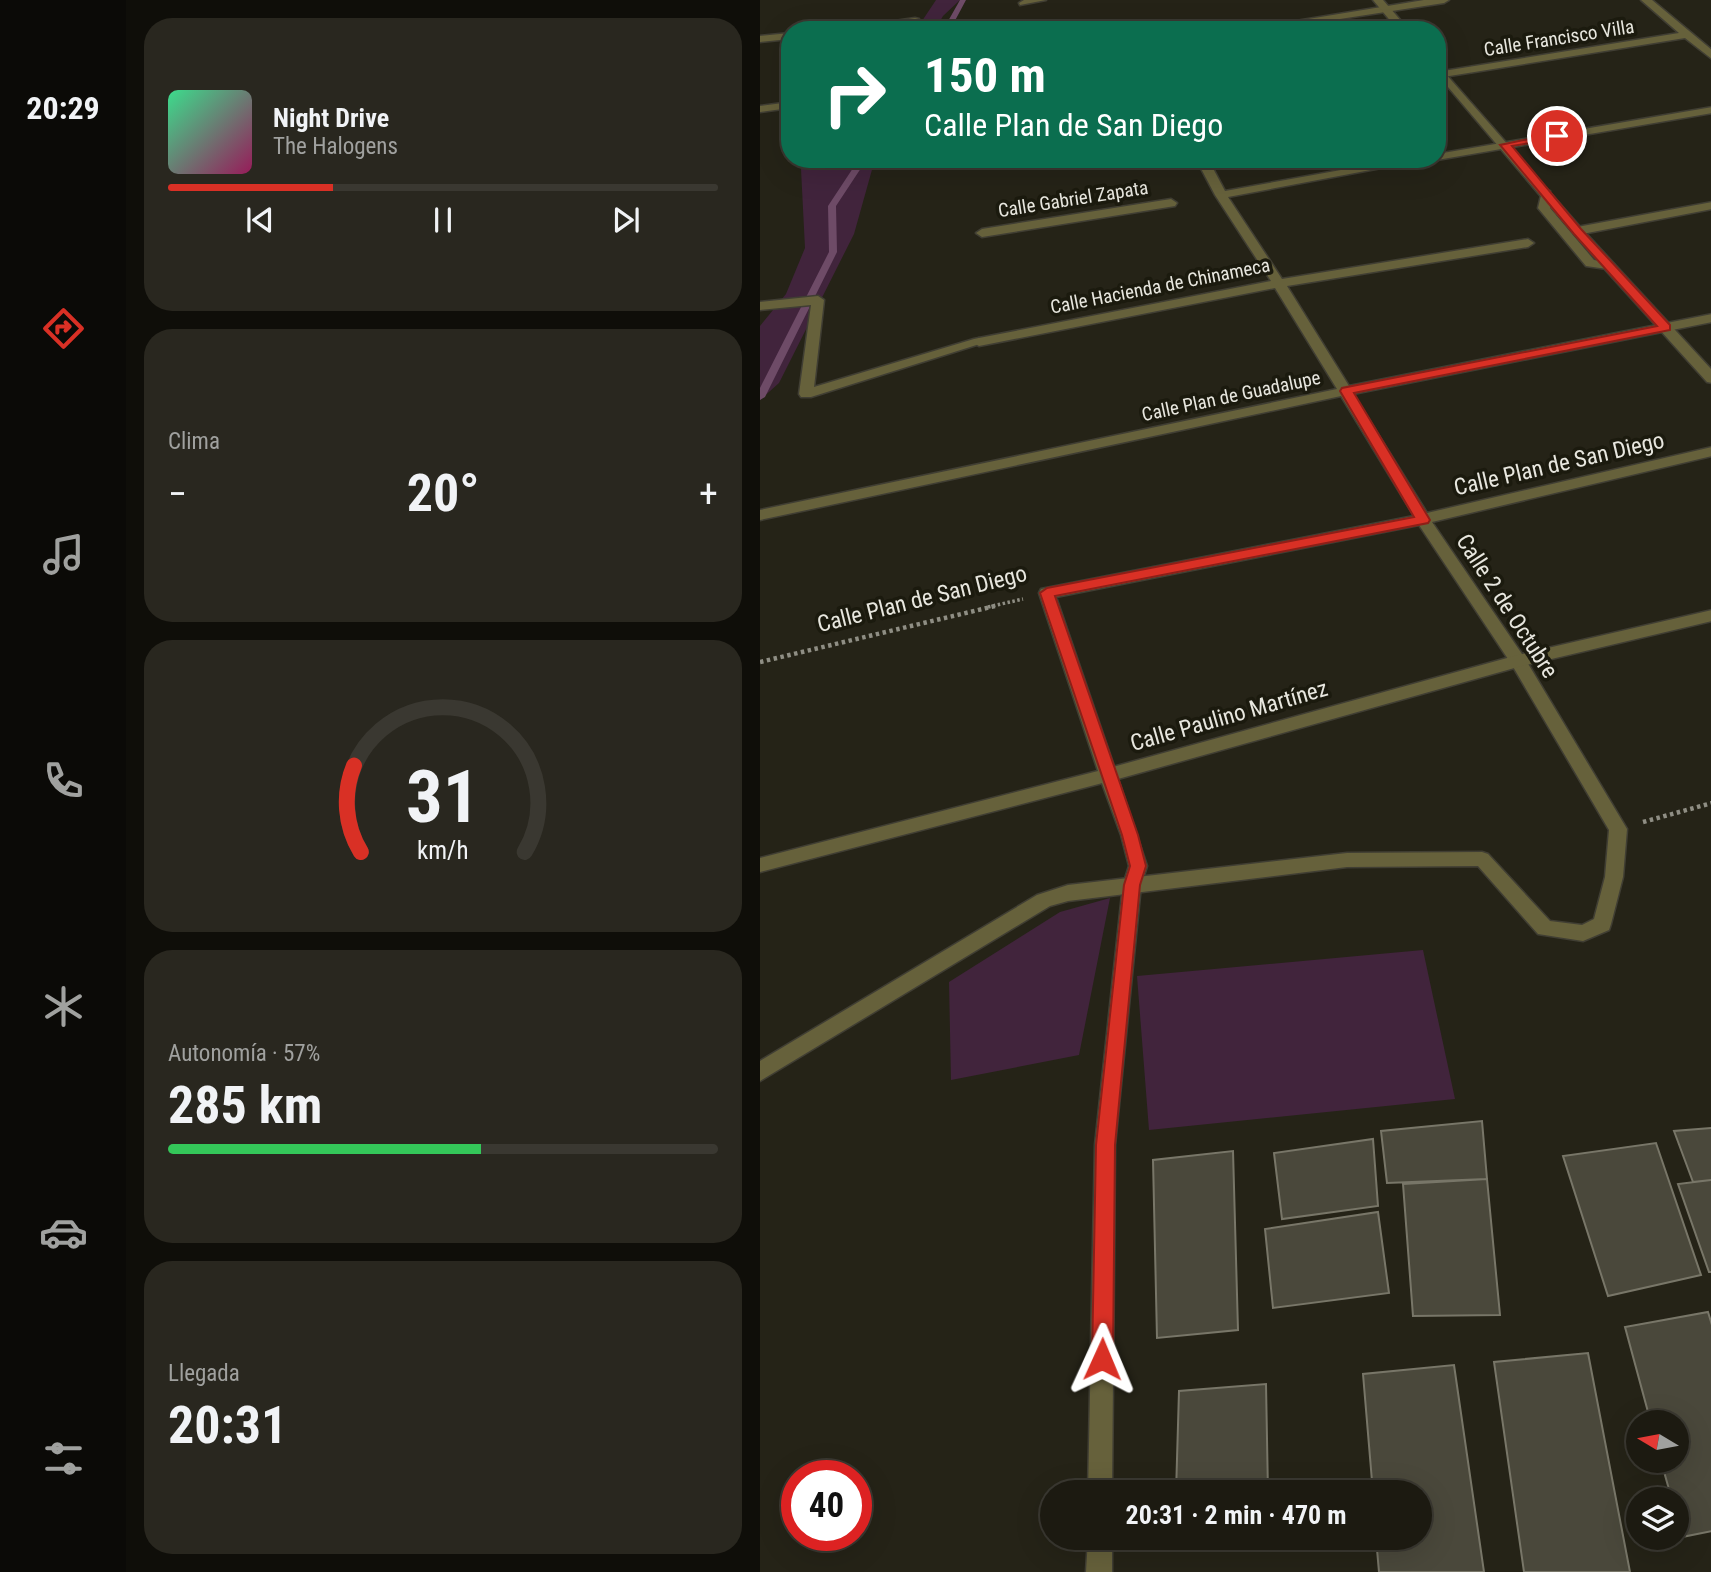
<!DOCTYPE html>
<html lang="es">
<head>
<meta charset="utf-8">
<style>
	:root { --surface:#1c1a11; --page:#29271f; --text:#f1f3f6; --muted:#a0a19f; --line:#3a3831; --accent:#d93025 }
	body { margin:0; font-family:"Roboto Condensed",sans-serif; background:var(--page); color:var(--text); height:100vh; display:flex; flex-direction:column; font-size:26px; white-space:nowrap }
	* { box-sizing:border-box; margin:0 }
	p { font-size:23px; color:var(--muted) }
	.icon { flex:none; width:38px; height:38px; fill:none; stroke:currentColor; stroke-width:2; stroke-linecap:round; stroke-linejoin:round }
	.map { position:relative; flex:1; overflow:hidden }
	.sheet { display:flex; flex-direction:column; gap:18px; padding:18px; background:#0f0e09; width:634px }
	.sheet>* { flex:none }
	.top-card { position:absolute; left:21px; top:21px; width:665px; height:147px; border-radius:28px; box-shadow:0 7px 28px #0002,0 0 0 2px var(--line); background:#0b6e4f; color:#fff; overflow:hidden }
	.needle { width:46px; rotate:280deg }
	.fabs { position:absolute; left:866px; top:1410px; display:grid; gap:14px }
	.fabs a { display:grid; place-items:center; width:63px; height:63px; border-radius:50%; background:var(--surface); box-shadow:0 7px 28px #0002,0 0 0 2px var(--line); font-size:35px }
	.speed { position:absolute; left:21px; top:1460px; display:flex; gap:14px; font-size:35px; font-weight:700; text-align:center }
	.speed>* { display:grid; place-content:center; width:91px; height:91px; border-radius:50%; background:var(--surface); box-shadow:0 7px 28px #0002,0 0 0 2px var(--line); line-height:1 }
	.speed .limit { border:10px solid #d22; background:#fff; color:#111 }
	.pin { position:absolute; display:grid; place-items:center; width:60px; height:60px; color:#fff; margin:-30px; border:4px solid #fff; border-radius:50%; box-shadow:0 2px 7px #0007 }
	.me { position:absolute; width:77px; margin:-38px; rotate:1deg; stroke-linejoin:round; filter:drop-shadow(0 0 5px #0008) }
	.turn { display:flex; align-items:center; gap:24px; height:147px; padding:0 28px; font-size:32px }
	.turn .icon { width:91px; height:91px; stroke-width:2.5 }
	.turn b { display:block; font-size:49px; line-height:60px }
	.big { font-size:52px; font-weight:700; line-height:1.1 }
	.sheet .card { flex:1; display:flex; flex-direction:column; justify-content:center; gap:10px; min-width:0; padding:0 24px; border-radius:28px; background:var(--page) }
	.sheet .dial { align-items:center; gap:0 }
	.dial svg { height:182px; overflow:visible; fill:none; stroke:var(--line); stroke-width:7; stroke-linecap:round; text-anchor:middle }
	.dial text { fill:var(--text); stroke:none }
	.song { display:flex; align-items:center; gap:21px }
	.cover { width:84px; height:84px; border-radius:10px; background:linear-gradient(135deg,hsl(150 70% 55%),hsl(330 70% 35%)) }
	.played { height:7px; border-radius:4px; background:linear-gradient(90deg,var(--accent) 30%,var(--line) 30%) }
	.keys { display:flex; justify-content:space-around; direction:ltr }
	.heat { display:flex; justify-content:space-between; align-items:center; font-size:38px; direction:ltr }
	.charge { height:10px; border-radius:5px; background:linear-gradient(90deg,#34c759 57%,var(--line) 0) }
	.trip { position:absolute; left:280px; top:1480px; width:392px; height:70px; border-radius:35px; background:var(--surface); box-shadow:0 7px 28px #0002,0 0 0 2px var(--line); font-weight:700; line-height:70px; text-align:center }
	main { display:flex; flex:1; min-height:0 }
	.menu { display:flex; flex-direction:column; width:126px; justify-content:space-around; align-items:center; background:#0b0a07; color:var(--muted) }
	.menu .icon { width:49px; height:49px }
	.menu .selected { color:var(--accent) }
	.menu b { font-size:32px; color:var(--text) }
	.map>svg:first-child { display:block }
</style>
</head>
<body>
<main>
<nav class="menu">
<b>20:29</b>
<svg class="icon selected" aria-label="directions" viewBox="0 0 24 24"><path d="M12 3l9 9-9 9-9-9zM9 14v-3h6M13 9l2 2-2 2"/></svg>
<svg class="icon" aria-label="music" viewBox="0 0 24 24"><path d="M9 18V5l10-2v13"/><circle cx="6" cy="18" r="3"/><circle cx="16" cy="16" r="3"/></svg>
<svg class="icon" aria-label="phone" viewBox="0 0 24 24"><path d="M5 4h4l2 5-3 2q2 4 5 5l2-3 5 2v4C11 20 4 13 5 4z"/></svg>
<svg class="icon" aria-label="climate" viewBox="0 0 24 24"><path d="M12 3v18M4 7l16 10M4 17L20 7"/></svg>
<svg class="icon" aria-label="car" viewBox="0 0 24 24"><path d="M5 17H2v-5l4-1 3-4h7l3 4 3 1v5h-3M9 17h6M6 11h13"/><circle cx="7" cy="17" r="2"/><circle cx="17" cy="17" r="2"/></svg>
<svg class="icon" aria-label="filters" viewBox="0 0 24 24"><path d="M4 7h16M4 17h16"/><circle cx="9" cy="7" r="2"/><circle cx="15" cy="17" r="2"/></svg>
</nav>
<section class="sheet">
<div class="card">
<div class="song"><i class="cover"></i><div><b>Night Drive</b><p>The Halogens</p></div></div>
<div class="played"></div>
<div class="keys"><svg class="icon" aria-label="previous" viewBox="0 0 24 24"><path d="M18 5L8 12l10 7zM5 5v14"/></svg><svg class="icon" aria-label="pause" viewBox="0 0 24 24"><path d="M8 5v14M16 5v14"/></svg><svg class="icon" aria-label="next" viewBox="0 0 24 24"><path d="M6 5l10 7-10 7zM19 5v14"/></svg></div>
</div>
<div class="card"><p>Clima</p>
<div class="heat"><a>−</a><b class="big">20°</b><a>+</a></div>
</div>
<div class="card dial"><svg viewBox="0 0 100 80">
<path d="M14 69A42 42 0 1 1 86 69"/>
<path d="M14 69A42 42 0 0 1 11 31" stroke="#d93025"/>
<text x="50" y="56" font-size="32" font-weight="700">31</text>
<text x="50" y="72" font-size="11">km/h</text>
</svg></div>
<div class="card"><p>Autonomía · 57%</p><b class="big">285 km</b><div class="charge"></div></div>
<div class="card"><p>Llegada</p><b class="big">20:31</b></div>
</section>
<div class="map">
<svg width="952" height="1572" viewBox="0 0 952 1572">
	<rect width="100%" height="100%" fill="#252317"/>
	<path fill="#41243c" d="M176,0H200L183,16L175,30H156Z
		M67,159H115L94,234L19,383L0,400V326L26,294L45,248L41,169Z
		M350,898L319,1055L191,1080L189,982L300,912Z
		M663,950L695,1099L389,1130L377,976Z"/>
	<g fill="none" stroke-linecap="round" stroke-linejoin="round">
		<path fill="#6e4b67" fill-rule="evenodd" d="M200,0H206L190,30H183Z
			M99,159H107L76,206L77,252L5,397L0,400V388L69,252L68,206Z"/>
	</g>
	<path fill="#4a483b" stroke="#787668" stroke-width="2" d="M722,1121L727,1179L627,1183L621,1131Z
		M952,1128V1180L933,1182L914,1131Z
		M613,1139L618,1206L522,1219L514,1153Z
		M896,1143L941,1275L848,1296L803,1156Z
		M473,1151L478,1330L397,1338L393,1160Z
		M727,1179L740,1315L653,1316L643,1184Z
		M952,1180V1272H949L918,1184Z
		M618,1212L629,1293L513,1308L505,1229Z
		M948,1312L952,1325V1531L922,1537L917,1520V1500H912L901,1461H917V1423H891L865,1327Z
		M828,1353L870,1572H764L734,1362Z
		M694,1365L724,1572H619L616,1538H660V1493H613L603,1374Z
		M506,1384L508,1493H416L419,1391Z"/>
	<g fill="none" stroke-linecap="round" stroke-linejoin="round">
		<defs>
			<path id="pedestrian" d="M411,199L417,203L415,206L222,237L216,233L222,229Z
				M58,296L64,300L54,387L214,339L219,338L226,342L51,397H41L39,394L51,305L0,310V302Z"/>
			<path id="minor" d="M264,0H286L260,5L259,3Z
				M664,0H689L684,3L508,30H481Z
				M881,0H892L952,50V59L925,38L677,78V72L919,33Z
				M155,18L159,19V23L107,30H74Z
				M30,33V39L0,42V36Z
				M30,102V108L0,112V106Z
				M952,107V113L677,160L673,159H677V154Z
				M436,159H448L465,191L642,159H669L468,197L522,279L768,239L774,243L768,247L527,286L589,386L952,314V322L593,394L667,513L952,447V456L672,522L764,657L867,829L863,877L851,924L849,930L823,941L778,934L718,866L587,867L308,901L290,906L0,1081V1061L277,895L308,885L587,853L722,852L728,854L790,921L822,925L834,919L845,877L849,830L752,665L659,525L296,597L357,775L354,780L0,872V858L338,771L279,593L281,589L654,516L581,396L0,520V510L577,389L515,288L219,346L212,342L219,338L511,281L455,195Z
				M782,191H790V208L834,260L854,264V270L826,266L778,208Z
				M952,202V209L817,235L811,231L817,227Z"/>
			<path id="tertiary" d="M613,0H623L649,30H638Z
				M677,64L821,228L952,370V383L947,382L813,234L677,74Z
				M952,610V621L758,667L358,779L387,866L381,885L355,1145L352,1493H328L335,1145L363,885L369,866L361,835L339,775L342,770L758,655Z
				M328,1538H352V1572H326Z"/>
		</defs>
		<use href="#pedestrian" stroke="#403e33" stroke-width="3"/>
		<use href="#minor" stroke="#403e33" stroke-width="3"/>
		<use href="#tertiary" stroke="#403e33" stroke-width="3"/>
		<path stroke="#8f8e84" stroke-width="3.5" stroke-dasharray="2.5 2.5" stroke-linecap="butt" d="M228,607L263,599"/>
		<path stroke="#8f8e84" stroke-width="4.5" stroke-dasharray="3.5 3.5" stroke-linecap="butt" d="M0,662L235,606
			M883,822L952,803"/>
		<use href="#pedestrian" fill="#66613b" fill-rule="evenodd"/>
		<use href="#minor" fill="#66613b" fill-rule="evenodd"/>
		<use href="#tertiary" fill="#66613b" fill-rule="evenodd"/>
	</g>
	<path fill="#d93025" stroke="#8d1f18" stroke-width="2" d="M797,133L802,136L800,138L752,146L821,229L910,325V330L594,393L670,520L668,523L295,596L378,835L386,866L380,885L355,1145L353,1359L350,1366L342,1369L335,1366L332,1359L336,1145L364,885L370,866L362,835L280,593L287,588L654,517L580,391L582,388L897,326L814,234L740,145Z"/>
	<g text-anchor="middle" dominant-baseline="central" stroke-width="7" stroke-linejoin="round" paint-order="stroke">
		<g font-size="19" fill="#e8e7df" stroke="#1b1a0e">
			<text transform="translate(799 38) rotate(-9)">Calle Francisco Villa</text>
			<text transform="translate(313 199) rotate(-9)">Calle Gabriel Zapata</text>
			<text transform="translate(400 286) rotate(-11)">Calle Hacienda de Chinameca</text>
			<text transform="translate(471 396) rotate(-12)">Calle Plan de Guadalupe</text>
		</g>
		<g font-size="23" fill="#e8e7df" stroke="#1b1a0e">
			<text transform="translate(799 464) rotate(-13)">Calle Plan de San Diego</text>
			<text transform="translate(162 599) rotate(-14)">Calle Plan de San Diego</text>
			<text transform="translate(747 606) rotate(57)">Calle 2 de Octubre</text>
			<text transform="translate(469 716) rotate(-16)">Calle Paulino Martínez</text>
		</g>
	</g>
</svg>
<div class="fabs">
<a><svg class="needle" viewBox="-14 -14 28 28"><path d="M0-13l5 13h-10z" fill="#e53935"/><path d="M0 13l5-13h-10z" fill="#a0a19f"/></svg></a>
<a><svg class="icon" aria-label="layers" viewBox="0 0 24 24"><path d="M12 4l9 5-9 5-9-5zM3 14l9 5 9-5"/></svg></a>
</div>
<div class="speed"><div class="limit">40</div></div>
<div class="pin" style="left:797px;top:136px;background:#d93025"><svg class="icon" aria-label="arrive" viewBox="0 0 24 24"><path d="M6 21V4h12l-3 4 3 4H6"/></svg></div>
<svg class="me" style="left:342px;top:1359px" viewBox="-20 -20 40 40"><path d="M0-17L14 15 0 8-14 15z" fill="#d93025" stroke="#fff" stroke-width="4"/></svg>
<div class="trip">20:31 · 2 min · 470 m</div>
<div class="top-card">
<div class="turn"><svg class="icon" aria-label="right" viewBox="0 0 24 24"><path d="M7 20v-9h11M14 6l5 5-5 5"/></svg><div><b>150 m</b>Calle Plan de San Diego</div></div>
</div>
</div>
</main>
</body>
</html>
